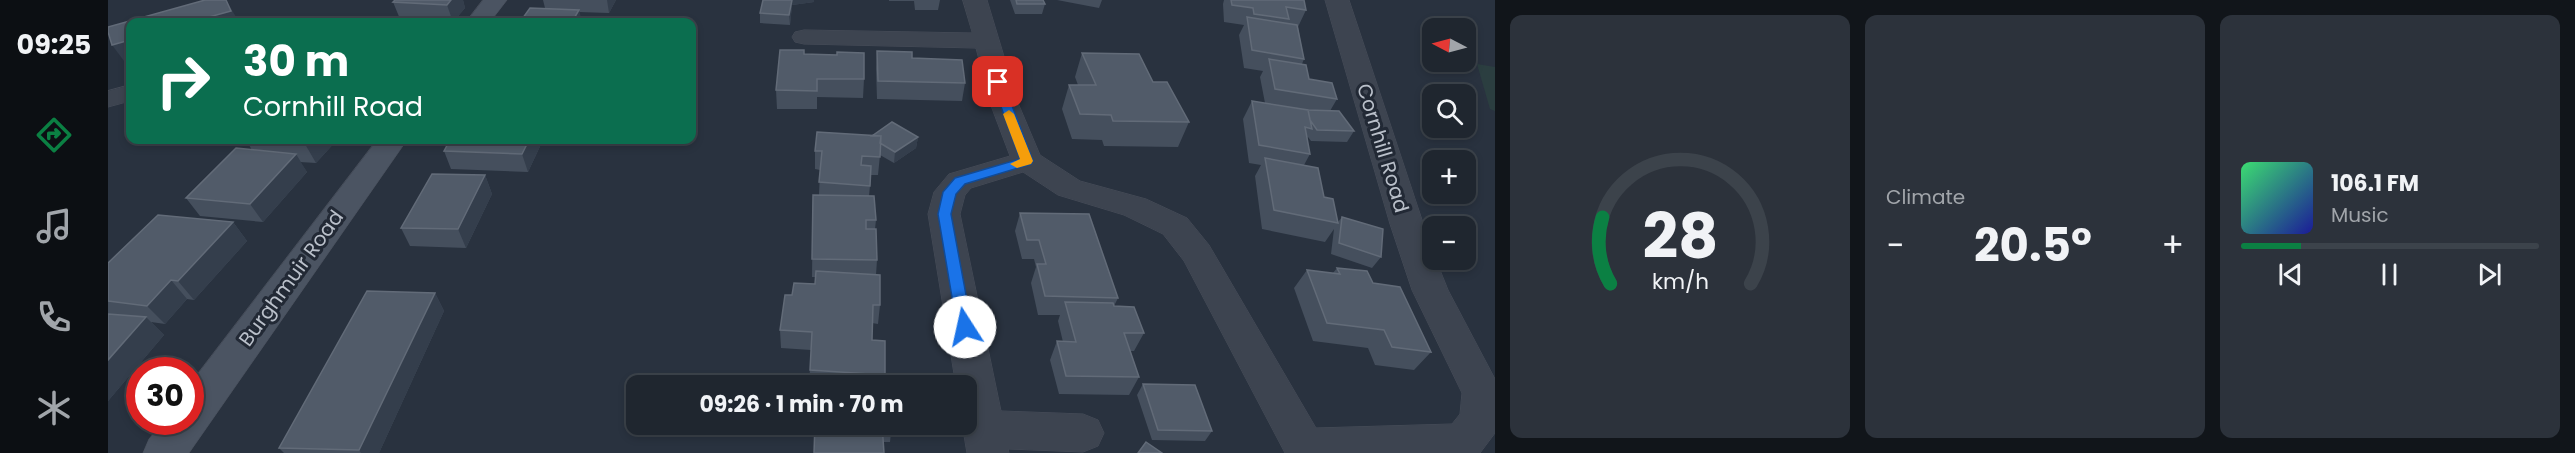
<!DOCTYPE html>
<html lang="en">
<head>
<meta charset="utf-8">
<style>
	:root { --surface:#1f262f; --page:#2c323b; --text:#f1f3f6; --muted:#a1a5aa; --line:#3c434b; --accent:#0b8043 }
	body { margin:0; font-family:Poppins,sans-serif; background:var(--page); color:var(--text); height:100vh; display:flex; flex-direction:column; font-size:22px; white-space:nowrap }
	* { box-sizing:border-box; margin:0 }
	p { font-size:20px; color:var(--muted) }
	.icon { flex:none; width:33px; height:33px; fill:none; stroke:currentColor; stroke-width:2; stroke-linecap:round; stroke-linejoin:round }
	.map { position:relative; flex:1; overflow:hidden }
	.panel { display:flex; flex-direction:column; gap:15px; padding:15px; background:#11151a; width:1080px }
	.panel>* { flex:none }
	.top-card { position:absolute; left:18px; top:18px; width:570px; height:126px; border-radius:12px; box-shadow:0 3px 9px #0003,0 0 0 2px var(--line); background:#0b6e4f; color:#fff; overflow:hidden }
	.needle { width:39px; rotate:276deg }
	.buttons { position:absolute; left:1314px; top:18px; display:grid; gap:12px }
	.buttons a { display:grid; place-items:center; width:54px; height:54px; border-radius:12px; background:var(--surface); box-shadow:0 3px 9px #0003,0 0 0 2px var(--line); font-size:30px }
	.speed { position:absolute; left:18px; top:357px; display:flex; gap:12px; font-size:30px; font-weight:700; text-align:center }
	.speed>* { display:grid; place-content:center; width:78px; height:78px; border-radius:50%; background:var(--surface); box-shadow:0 3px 9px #0003,0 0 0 2px var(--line); line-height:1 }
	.speed .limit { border:9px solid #d22; background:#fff; color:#111 }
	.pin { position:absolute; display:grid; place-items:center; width:51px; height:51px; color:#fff; margin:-26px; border-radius:12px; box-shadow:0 3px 9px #0006 }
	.me { position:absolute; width:66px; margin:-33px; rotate:350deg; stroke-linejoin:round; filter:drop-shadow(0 0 4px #0008) }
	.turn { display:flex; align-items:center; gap:21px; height:126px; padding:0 18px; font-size:27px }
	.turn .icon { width:78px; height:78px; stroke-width:2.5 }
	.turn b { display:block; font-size:42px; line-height:51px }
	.big { font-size:45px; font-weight:700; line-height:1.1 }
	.panel .tile { flex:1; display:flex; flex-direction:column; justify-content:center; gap:9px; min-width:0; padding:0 21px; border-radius:12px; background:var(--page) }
	.panel .dial { align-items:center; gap:0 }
	.dial svg { height:156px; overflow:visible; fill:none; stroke:var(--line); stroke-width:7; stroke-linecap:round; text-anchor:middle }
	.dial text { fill:var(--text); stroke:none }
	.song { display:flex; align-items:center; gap:18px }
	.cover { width:72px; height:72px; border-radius:9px; background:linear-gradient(135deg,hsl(140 70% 55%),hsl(240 70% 35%)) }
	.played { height:6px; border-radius:3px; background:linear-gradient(90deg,var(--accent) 20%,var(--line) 20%) }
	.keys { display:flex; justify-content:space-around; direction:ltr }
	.heat { display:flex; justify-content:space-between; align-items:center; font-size:33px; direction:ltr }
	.panel .tiles { flex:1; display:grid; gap:15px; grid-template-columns:repeat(3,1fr) }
	.trip { position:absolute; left:518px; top:375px; width:351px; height:60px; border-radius:12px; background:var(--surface); box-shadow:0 3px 9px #0003,0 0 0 2px var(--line); font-weight:700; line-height:60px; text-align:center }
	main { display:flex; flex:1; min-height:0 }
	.tab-bar { display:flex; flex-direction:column; width:108px; justify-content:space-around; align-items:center; background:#0c0f13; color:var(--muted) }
	.tab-bar .icon { width:42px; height:42px }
	.tab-bar .selected { color:var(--accent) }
	.tab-bar b { font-size:27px; color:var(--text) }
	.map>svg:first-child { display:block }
</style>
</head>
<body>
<main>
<nav class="tab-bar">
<b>09:25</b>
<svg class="icon selected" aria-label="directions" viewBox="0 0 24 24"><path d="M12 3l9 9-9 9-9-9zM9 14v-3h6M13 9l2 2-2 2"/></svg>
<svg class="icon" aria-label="music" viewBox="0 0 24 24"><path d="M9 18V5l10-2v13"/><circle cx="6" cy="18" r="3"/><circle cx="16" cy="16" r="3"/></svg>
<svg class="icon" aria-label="phone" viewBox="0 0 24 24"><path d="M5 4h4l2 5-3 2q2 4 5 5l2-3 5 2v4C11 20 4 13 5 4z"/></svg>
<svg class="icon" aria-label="climate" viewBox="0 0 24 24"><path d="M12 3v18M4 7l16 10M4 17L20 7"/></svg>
</nav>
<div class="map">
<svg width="1387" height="453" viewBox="0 0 1387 453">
	<rect width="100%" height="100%" fill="#29323f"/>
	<path fill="#2b3e40" d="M1369,64L1387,67V111L1382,109Z"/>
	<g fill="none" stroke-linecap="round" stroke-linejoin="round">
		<defs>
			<path id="street" d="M855,0H879L910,103L932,155L972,181L1038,199L1079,218L1101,245L1208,428L1344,424L1352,414L1354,393L1304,290L1282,224L1217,0H1241L1324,250V260H1328L1340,290L1387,379V433L1372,453H1177L1076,261L1055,234L1016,215L950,195L915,172L863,188L857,195L852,214L893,411L975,414L990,420L996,433L990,446L975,452L900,449L901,453H859L854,424H858V386H848L820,214L826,192L841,174L902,156L882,103L868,48L696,44L687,42L684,37L687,32L696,30L864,33Z
				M22,85V101L0,107V91Z"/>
			<path id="secondary" d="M375,0H399L382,22H358Z
				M269,140H299L81,453H35L41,439L55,422H82V384Z"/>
		</defs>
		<use href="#street" stroke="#474d59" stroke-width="1"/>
		<use href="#secondary" stroke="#474d59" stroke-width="1"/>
		<use href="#street" fill="#3d4450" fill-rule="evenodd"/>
		<use href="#secondary" fill="#4b5462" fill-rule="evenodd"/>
	</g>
	<path fill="#454f5d" d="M287,0H355L357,8L345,22L292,19L285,2Z
		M435,0H508L501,13L471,12L474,22H412L437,8Z
		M655,0L706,2L684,5L682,25L652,23V13Z
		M781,0H832L830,10H807L806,1H781Z
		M902,0H935L937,4L934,14H907Z
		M949,0H994L991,8Z
		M1116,0H1196L1198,10L1190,27L1196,59L1194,64L1201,79L1229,99L1222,111L1246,131L1239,142L1203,141L1200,137L1199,138L1202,154L1196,165L1216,197L1230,222L1234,217L1273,257L1264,268L1223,254L1226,229L1217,242L1154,229L1147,176L1153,165L1141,163L1135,119L1144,101L1157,103L1152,77L1155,71L1136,68L1131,35L1136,25L1116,22L1115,4Z
		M769,51L857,83L854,101L769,99L768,69Z
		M974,53L1045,82L1081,122L1070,147L996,146L994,140L964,139L954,109L961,85H970L967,77Z
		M696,54L756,79L755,98L709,97V109H669L668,90Z
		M764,136L810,137L808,148L786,163L772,155L770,175H763L761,196L768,220L767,229L769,260L768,275L772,305L770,324L764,323V340L777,375L776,386H701L703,350L673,348L672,330L684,295L707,284L708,277H704L705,195H711L712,170L707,169V151Z
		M138,140H229L208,163L192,162L199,172L155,222L92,216L78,198L144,150Z
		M435,140L420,172L343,169L336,151Z
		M377,175L384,194L358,248L302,246L293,228Z
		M912,213L1010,298L1006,306L1036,333L1026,351H1022L1031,377L1021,395L951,394L942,360L949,341L955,342L950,321L952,315H930L923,283L928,267L926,259H914L907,231Z
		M125,222L139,241L86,300L79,299L57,324L43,322L56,335L0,401V263Z
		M1229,268L1265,283L1323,352L1306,370L1267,365L1260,348L1205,341L1186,288L1199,270L1225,273Z
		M327,293L336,311L271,453H176L171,448Z
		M1035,384L1104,431L1097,441L1044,440L1029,395Z
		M707,424H784L782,442H775Z"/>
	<path fill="#343e4c" d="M118,0L131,22H83Z
		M343,0H355L357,8L345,22L339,5Z
		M499,0H508L501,13Z
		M677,0H706V2L684,5L682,25L681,15Z
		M471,10L474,22H464Z
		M22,40V69L4,45Z
		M810,137L808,148L786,163L787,152Z
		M202,140H229L208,163L197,144Z
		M421,140H435L420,172L414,154Z
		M188,154L199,172L155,222L142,204Z
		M377,175L384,194L358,248L350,229Z
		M125,222L139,241L86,300L70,281Z
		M63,280L79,299L57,324L39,306Z
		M327,293L336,311L271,453H253L251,450Z
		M38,317L56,335L0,401V360Z"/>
	<path fill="#515b69" stroke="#626b78" stroke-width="1.5" d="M97,0H118L123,11L83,22H22V40L4,45L0,32V27Z
		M287,0H343L339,5L285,2Z
		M655,0H684L681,15L652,13Z
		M908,0H935L937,4H909Z
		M1123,0H1196L1198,10L1178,7L1181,19L1146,14L1145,8L1124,5Z
		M422,8L471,10L464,22H412Z
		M1139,17L1189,25L1196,59L1144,50Z
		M672,50H696V54L729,55V52L756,53V79H709V91L668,90Z
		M769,51L804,52V58L854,60L857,83L770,81Z
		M974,53L1031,54L1045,82H1059L1081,122L1005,121L1003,115L972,114L961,85H988Z
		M1161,59L1198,65L1201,79L1224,83L1229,99L1167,89Z
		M1144,101L1200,110L1204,129L1197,127L1202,154L1151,145Z
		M1199,110L1231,111L1246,131L1209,130L1202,120L1200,110Z
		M784,122L810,137L787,152L772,143L773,136H764Z
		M709,132L773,136L772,157L754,156L753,165L763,166L762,186L711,182L714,151H707Z
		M139,140H202L197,144Z
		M342,140H421L414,154L336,151Z
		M128,148L188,154L142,204L78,198Z
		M1157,158L1210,168L1216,197L1225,199L1230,223L1166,210Z
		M324,174L377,175L350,229L293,228Z
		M705,195L766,196L768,220H758V229H768L769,260L704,259Z
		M912,213L981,214L1010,298L937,296L929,264H938L931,240H919Z
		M50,215L125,222L70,281L63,280L39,306L0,301V263Z
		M1234,217L1275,229L1273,257L1231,243Z
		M1229,268L1259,271L1265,283L1292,287L1323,352L1284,347L1276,330L1219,323L1199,270L1232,274Z
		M708,271L772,275V305H765L764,340L777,341V375L702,370L704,332L672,330L677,295H684L686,283L707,284Z
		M259,291L327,293L251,450L171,448Z
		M957,302L1005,303L1006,306L1026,307L1036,333H1016L1031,377L958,376L949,341L968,342Z
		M0,314L38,317L0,360Z
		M1035,384L1087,385L1104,431L1050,430Z
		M707,424H774L776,453H706Z
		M1038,442L1054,453H1030Z"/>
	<path fill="#1a73e8" stroke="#114b97" stroke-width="1.5" d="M890,79L895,82L925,161L923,164L857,184L848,194L843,214L864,327L862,331L857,333L851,331L849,327L830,214L835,192L847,178L912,159L884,82Z"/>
	<path fill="#f59e0b" d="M901,110L906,114L925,161L923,164L909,168L902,164L912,159L895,114Z"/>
	<g text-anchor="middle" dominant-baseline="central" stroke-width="6" stroke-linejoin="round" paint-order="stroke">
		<g font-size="20" fill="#bac0ca" stroke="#222935">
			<text transform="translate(1275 148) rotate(73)">Cornhill Road</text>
			<text transform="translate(183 278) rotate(-54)">Burghmuir Road</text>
		</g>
	</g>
</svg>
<div class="buttons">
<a><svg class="needle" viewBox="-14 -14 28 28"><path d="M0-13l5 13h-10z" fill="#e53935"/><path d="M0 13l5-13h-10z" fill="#a1a5aa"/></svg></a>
<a><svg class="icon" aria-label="search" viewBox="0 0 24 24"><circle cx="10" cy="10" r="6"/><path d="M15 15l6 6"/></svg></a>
<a>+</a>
<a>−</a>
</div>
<div class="speed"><div class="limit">30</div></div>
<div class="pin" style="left:890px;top:82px;background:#d93025"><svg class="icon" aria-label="arrive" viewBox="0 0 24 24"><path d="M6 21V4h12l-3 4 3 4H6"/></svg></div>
<svg class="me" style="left:857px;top:327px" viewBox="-20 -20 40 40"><circle r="19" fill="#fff"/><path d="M0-13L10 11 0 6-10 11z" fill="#1a73e8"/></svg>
<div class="trip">09:26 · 1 min · 70 m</div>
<div class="top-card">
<div class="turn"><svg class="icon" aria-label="right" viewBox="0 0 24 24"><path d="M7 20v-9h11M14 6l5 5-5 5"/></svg><div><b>30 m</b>Cornhill Road</div></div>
</div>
</div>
<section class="panel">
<div class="tiles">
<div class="tile dial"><svg viewBox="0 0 100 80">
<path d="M14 69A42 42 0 1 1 86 69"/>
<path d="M14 69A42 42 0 0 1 10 35" stroke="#0b8043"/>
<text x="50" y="56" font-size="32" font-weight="700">28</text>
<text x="50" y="72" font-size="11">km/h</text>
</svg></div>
<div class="tile"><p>Climate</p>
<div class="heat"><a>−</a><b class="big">20.5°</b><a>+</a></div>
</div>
<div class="tile">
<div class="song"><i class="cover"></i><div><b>106.1 FM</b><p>Music</p></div></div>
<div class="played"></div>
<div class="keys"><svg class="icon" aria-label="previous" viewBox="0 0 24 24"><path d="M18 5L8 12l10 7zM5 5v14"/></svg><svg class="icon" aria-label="pause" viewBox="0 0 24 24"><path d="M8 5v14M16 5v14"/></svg><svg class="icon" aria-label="next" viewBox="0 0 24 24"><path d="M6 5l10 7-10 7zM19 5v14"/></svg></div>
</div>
</div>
</section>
</main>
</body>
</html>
